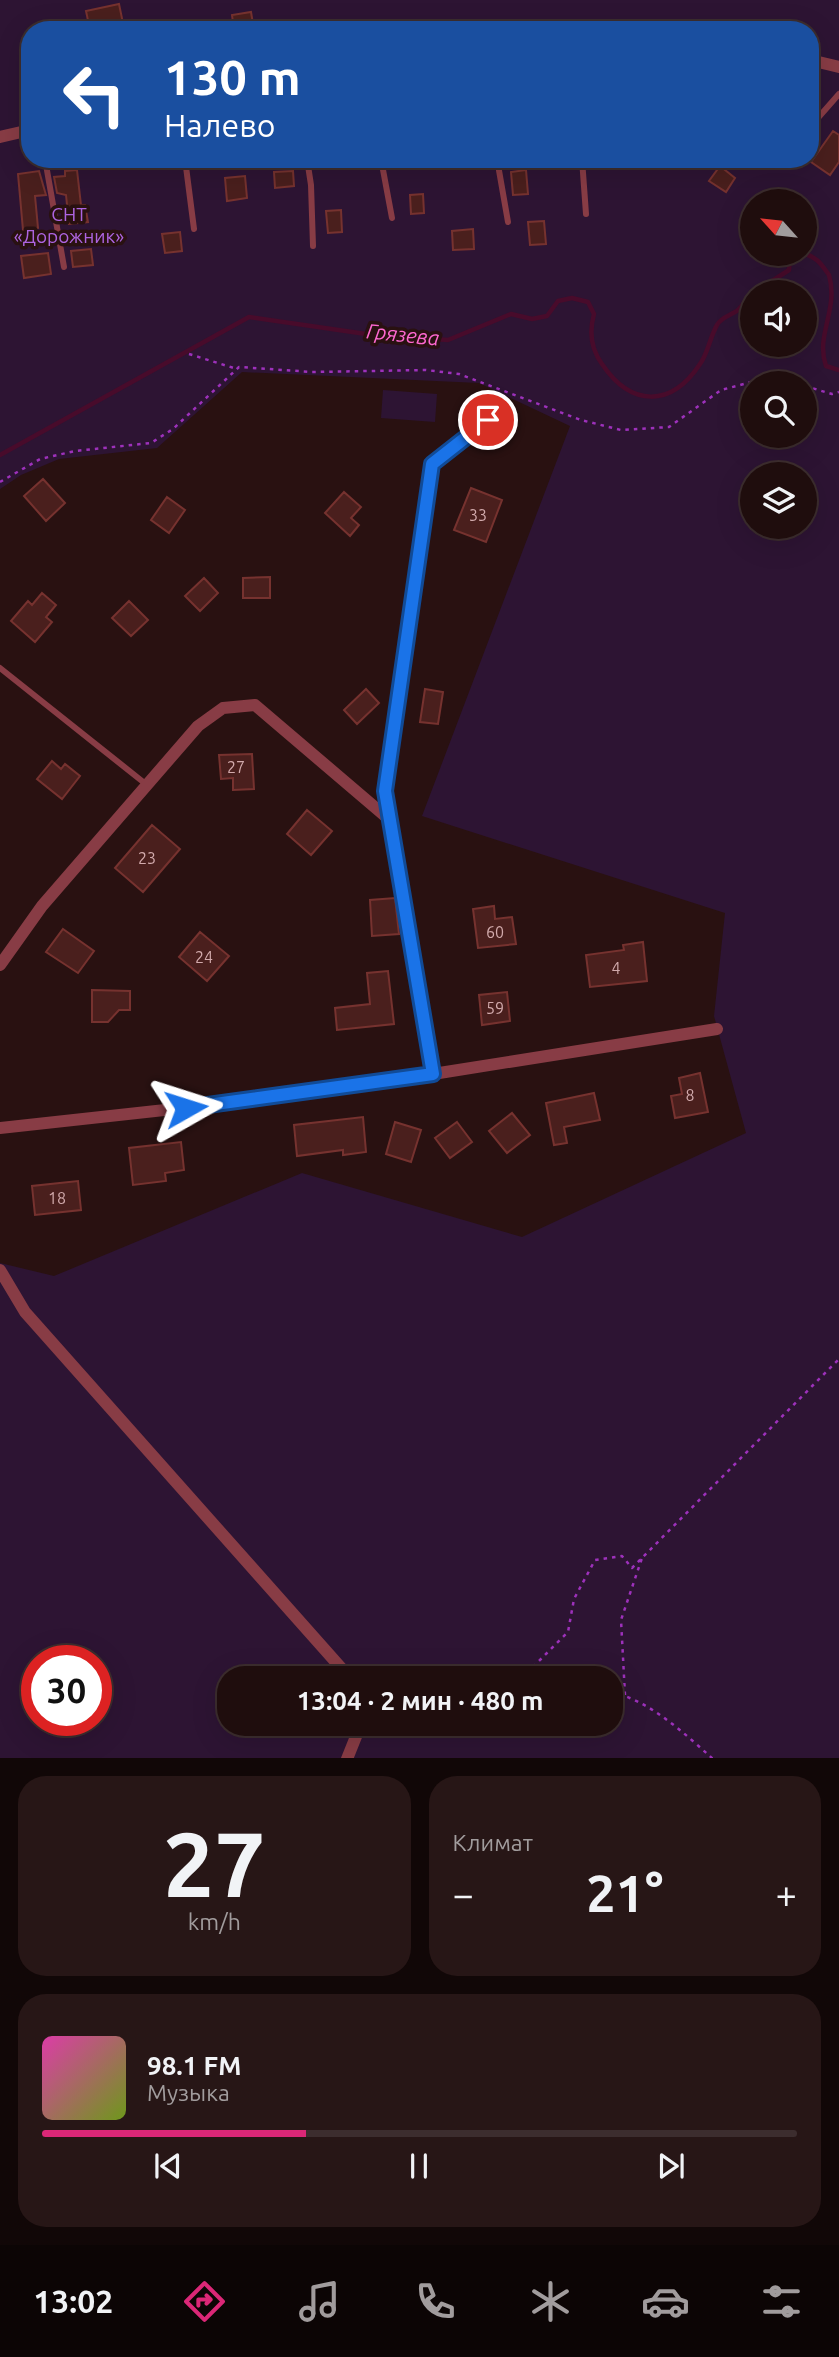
<!DOCTYPE html>
<html lang="ru">
<head>
<meta charset="utf-8">
<style>
	:root { --surface:#1f0d0d; --page:#271616; --text:#f1f3f6; --muted:#a19c9d; --line:#3c2d2e; --accent:#db2777 }
	body { margin:0; font-family:Ubuntu,sans-serif; background:var(--page); color:var(--text); height:100vh; display:flex; flex-direction:column; font-size:26px; white-space:nowrap }
	* { box-sizing:border-box; margin:0 }
	p { font-size:23px; color:var(--muted) }
	.icon { flex:none; width:38px; height:38px; fill:none; stroke:currentColor; stroke-width:2; stroke-linecap:round; stroke-linejoin:round }
	.map { position:relative; height:1758px; overflow:hidden }
	.side { display:flex; flex-direction:column; gap:18px; padding:18px; background:#110707; flex:1 }
	.side>* { flex:none }
	.hud { position:absolute; left:21px; top:21px; width:798px; height:147px; border-radius:28px; box-shadow:0 7px 28px #0002,0 0 0 2px var(--line); background:#1a4fa0; color:#fff; overflow:hidden }
	.needle { width:46px; rotate:297deg }
	.fabs { position:absolute; left:740px; top:189px; display:grid; gap:14px }
	.fabs a { display:grid; place-items:center; width:77px; height:77px; border-radius:50%; background:var(--surface); box-shadow:0 7px 28px #0002,0 0 0 2px var(--line); font-size:35px }
	.speed { position:absolute; left:21px; top:1645px; display:flex; gap:14px; font-size:35px; font-weight:700; text-align:center }
	.speed>* { display:grid; place-content:center; width:91px; height:91px; border-radius:50%; background:var(--surface); box-shadow:0 7px 28px #0002,0 0 0 2px var(--line); line-height:1 }
	.speed .limit { border:10px solid #d22; background:#fff; color:#111 }
	.pin { position:absolute; display:grid; place-items:center; width:60px; height:60px; color:#fff; margin:-30px; border:4px solid #fff; border-radius:50%; box-shadow:0 2px 7px #0007 }
	.me { position:absolute; width:77px; margin:-38px; rotate:84deg; stroke-linejoin:round; filter:drop-shadow(0 0 5px #0008) }
	.turn { display:flex; align-items:center; gap:24px; height:147px; padding:0 28px; font-size:32px }
	.turn .icon { width:91px; height:91px; stroke-width:2.5 }
	.turn b { display:block; font-size:49px; line-height:60px }
	.big { font-size:52px; font-weight:700; line-height:1.1 }
	.side .tile { flex:1; display:flex; flex-direction:column; justify-content:center; gap:10px; min-width:0; padding:0 24px; border-radius:28px; background:var(--page) }
	.side .dial { align-items:center; gap:0 }
	.dial b { font-size:91px; line-height:1 }
	.song { display:flex; align-items:center; gap:21px }
	.cover { width:84px; height:84px; border-radius:10px; background:linear-gradient(135deg,hsl(320 70% 55%),hsl(80 70% 35%)) }
	.played { height:7px; border-radius:4px; background:linear-gradient(90deg,var(--accent) 35%,var(--line) 35%) }
	.keys { display:flex; justify-content:space-around; direction:ltr }
	.heat { display:flex; justify-content:space-between; align-items:center; font-size:38px; direction:ltr }
	.side .tiles { flex:1; display:grid; gap:18px; grid-template-columns:1fr 1fr }
	.tile:last-child { grid-column:span 2 }
	.trip { position:absolute; left:217px; top:1666px; width:406px; height:70px; border-radius:28px; background:var(--surface); box-shadow:0 7px 28px #0002,0 0 0 2px var(--line); font-weight:700; line-height:70px; text-align:center }
	.menu { display:flex; height:112px; justify-content:space-around; align-items:center; background:#0c0505; color:var(--muted) }
	.menu .icon { width:49px; height:49px }
	.menu .selected { color:var(--accent) }
	.menu b { font-size:32px; color:var(--text) }
	.map>svg:first-child { display:block }
</style>
</head>
<body>
<div class="map">
<svg width="839" height="1759" viewBox="0 0 839 1759">
	<rect width="100%" height="100%" fill="#291111"/>
	<path fill="#2d1433" fill-rule="evenodd" d="M0,0H839V1758H0V1263L54,1276L302,1173L522,1237L746,1133L714,1016L725,913L422,816L570,426L479,383L242,372L157,448L59,459L21,475L0,489ZM30,30H810V159H30ZM752,201H805V254H752ZM752,292H805V345H752ZM752,383H805V436H752ZM752,474H805V527H752ZM37,1661H96V1720H37ZM229,1678H611V1724H229Z
		M383,390L437,394L435,422L381,418Z"/>
	<g fill="none" stroke-linecap="round" stroke-linejoin="round">
		<path stroke="#480b2b" stroke-width="4.5" d="M805,254C818,258 821,264 829,275C839,310 815,335 826,366L839,370
			M755,292L789,270L790,257L797,254
			M0,455L249,317L373,335L448,340L511,314L532,319L547,316L558,301L572,298L588,302L594,314C589,332 591,349 602,364C631,407 671,408 700,364C708,353 710,337 717,325C721,317 732,315 738,310C744,305 746,298 752,294"/>
	</g>
	<path fill="#4a1f1d" stroke="#76322f" stroke-width="2" d="M119,4L124,28L90,30L86,11Z
		M251,12L254,30H234L232,15Z
		M833,131L839,135V162L830,175L811,162Z
		M720,166L735,178L726,192L709,181Z
		M77,170L81,205H85L88,222L69,224L66,195L57,193L54,177L65,176V171Z
		M526,170L528,194L513,195L511,172Z
		M39,171L46,195L35,196L38,228L23,230L18,174Z
		M293,171L294,186L275,188L274,172Z
		M245,176L247,198L227,201L225,178Z
		M423,194L424,213L411,214L410,195Z
		M341,210L342,232L328,233L326,211Z
		M544,221L546,244L530,245L528,222Z
		M473,229L474,249L453,250L452,231Z
		M180,232L182,251L165,253L162,234Z
		M91,249L93,265L73,267L71,251Z
		M48,253L51,274L24,278L21,256Z
		M43,479L65,503L46,521L24,496Z
		M471,488L502,500L486,542L454,530Z
		M344,492L361,507L351,518L359,525L350,536L325,513Z
		M167,497L185,510L169,533L151,520Z
		M270,577V598H243V578Z
		M204,578L218,593L200,611L185,596Z
		M42,593L56,605L46,617L52,622L35,642L11,621L28,601L32,605Z
		M129,601L148,620L131,636L112,618Z
		M366,689L379,703L357,724L344,710Z
		M425,689L443,692L438,724L420,722Z
		M252,754L254,789L233,790V778L221,779L219,755Z
		M52,761L61,769L65,764L80,776L62,799L37,779Z
		M307,810L332,831L311,855L287,834Z
		M152,825L180,849L143,892L115,868Z
		M395,898L399,934L372,936L370,900Z
		M494,906L495,919L512,917L516,944L478,948L473,909Z
		M63,929L94,951L78,973L46,952Z
		M200,932L229,956L207,981L179,957Z
		M643,942L647,981L590,987L586,955L624,950L623,945Z
		M388,971L394,1024L337,1030L335,1008L370,1004L367,973Z
		M92,990L130,991V1010H119L108,1022H92Z
		M507,992L510,1021L482,1025L479,995Z
		M700,1073L708,1112L675,1118L671,1096L682,1094L679,1078Z
		M594,1093L600,1120L564,1127L567,1143L554,1145L546,1103Z
		M512,1113L530,1135L507,1153L489,1131Z
		M363,1117L366,1152L343,1155V1150L297,1156L294,1125Z
		M395,1122L421,1130L411,1162L386,1154Z
		M457,1122L472,1142L450,1158L435,1138Z
		M181,1142L184,1170L165,1173L166,1181L133,1185L129,1148Z
		M78,1181L81,1210L35,1215L32,1186Z"/>
	<g fill="none" stroke-linecap="round" stroke-linejoin="round">
		<path stroke="#9d31bb" stroke-width="2.5" stroke-dasharray="3.5 5" stroke-linecap="butt" d="M189,354L237,369
			M805,386L832,394L839,392
			M0,482L40,459L75,451L151,443L173,429L239,367L312,372L426,370L459,374L581,420L621,430L669,427L721,390L763,379L793,383
			M527,1673L568,1632L574,1599L595,1560L622,1556L632,1568L839,1359
			M475,1678C500,1670 525,1673 551,1678
			M611,1692C649,1700 684,1733 713,1759
			M625,1695L621,1620L642,1558"/>
		<path stroke="#883c45" stroke-width="6" d="M810,127L839,94
			M45,159L64,267
			M185,159L194,229
			M307,159L311,185L313,246
			M381,159L392,218
			M497,159L508,222
			M582,159L586,214
			M0,668L147,785
			M391,819L385,791L432,464L506,405"/>
		<path stroke="#883c45" stroke-width="12" d="M810,60L839,67
			M0,137L30,130
			M0,965L42,906L198,726L223,708L255,705L391,821L433,1074L717,1029
			M0,1128L265,1099L433,1074
			M0,1270L25,1312L350,1678
			M347,1759L361,1724"/>
	</g>
	<g fill="none" stroke-linecap="round" stroke-linejoin="round">
		<defs>
			<path id="route" d="M186,1108L433,1074L385,791L432,464L488,420"/>
		</defs>
		<use href="#route" stroke="#114b97" stroke-width="18"/>
		<use href="#route" stroke="#1a73e8" stroke-width="12"/>
	</g>
	<g text-anchor="middle" dominant-baseline="central" stroke-width="7" stroke-linejoin="round" paint-order="stroke">
		<g font-size="16" fill="#d2aaac">
			<text x="478" y="515">33</text>
			<text x="236" y="767">27</text>
			<text x="147" y="858">23</text>
			<text x="495" y="932">60</text>
			<text x="204" y="957">24</text>
			<text x="616" y="968">4</text>
			<text x="495" y="1008">59</text>
			<text x="690" y="1095">8</text>
			<text x="57" y="1198">18</text>
		</g>
		<g font-size="19" fill="#ad64e0" stroke="#291111">
			<text x="69" y="214">СНТ<tspan x="69" dy="22">«Дорожник»</tspan></text>
		</g>
		<g font-size="21" font-style="italic" fill="#fe68d0" stroke="#291111">
			<text transform="translate(403 334) rotate(6)">Грязева</text>
		</g>
	</g>
</svg>
<div class="fabs">
<a><svg class="needle" viewBox="-14 -14 28 28"><path d="M0-13l5 13h-10z" fill="#e53935"/><path d="M0 13l5-13h-10z" fill="#a19c9d"/></svg></a>
<a><svg class="icon" aria-label="sound" viewBox="0 0 24 24"><path d="M4 9h4l5-4v14l-5-4H4zM17 9q2 3 0 6"/></svg></a>
<a><svg class="icon" aria-label="search" viewBox="0 0 24 24"><circle cx="10" cy="10" r="6"/><path d="M15 15l6 6"/></svg></a>
<a><svg class="icon" aria-label="layers" viewBox="0 0 24 24"><path d="M12 4l9 5-9 5-9-5zM3 14l9 5 9-5"/></svg></a>
</div>
<div class="speed"><div class="limit">30</div></div>
<div class="pin" style="left:488px;top:420px;background:#d93025"><svg class="icon" aria-label="arrive" viewBox="0 0 24 24"><path d="M6 21V4h12l-3 4 3 4H6"/></svg></div>
<svg class="me" style="left:186px;top:1108px" viewBox="-20 -20 40 40"><path d="M0-17L14 15 0 8-14 15z" fill="#1a73e8" stroke="#fff" stroke-width="4"/></svg>
<div class="trip">13:04 · 2 мин · 480 m</div>
<div class="hud">
<div class="turn"><svg class="icon" aria-label="left" viewBox="0 0 24 24"><path d="M17 20v-9H6M10 6l-5 5 5 5"/></svg><div><b>130 m</b>Налево</div></div>
</div>
</div>
<section class="side">
<div class="tiles">
<div class="tile dial"><b>27</b><p>km/h</p></div>
<div class="tile"><p>Климат</p>
<div class="heat"><a>−</a><b class="big">21°</b><a>+</a></div>
</div>
<div class="tile">
<div class="song"><i class="cover"></i><div><b>98.1 FM</b><p>Музыка</p></div></div>
<div class="played"></div>
<div class="keys"><svg class="icon" aria-label="previous" viewBox="0 0 24 24"><path d="M18 5L8 12l10 7zM5 5v14"/></svg><svg class="icon" aria-label="pause" viewBox="0 0 24 24"><path d="M8 5v14M16 5v14"/></svg><svg class="icon" aria-label="next" viewBox="0 0 24 24"><path d="M6 5l10 7-10 7zM19 5v14"/></svg></div>
</div>
</div>
</section>
<nav class="menu">
<b>13:02</b>
<svg class="icon selected" aria-label="directions" viewBox="0 0 24 24"><path d="M12 3l9 9-9 9-9-9zM9 14v-3h6M13 9l2 2-2 2"/></svg>
<svg class="icon" aria-label="music" viewBox="0 0 24 24"><path d="M9 18V5l10-2v13"/><circle cx="6" cy="18" r="3"/><circle cx="16" cy="16" r="3"/></svg>
<svg class="icon" aria-label="phone" viewBox="0 0 24 24"><path d="M5 4h4l2 5-3 2q2 4 5 5l2-3 5 2v4C11 20 4 13 5 4z"/></svg>
<svg class="icon" aria-label="climate" viewBox="0 0 24 24"><path d="M12 3v18M4 7l16 10M4 17L20 7"/></svg>
<svg class="icon" aria-label="car" viewBox="0 0 24 24"><path d="M5 17H2v-5l4-1 3-4h7l3 4 3 1v5h-3M9 17h6M6 11h13"/><circle cx="7" cy="17" r="2"/><circle cx="17" cy="17" r="2"/></svg>
<svg class="icon" aria-label="filters" viewBox="0 0 24 24"><path d="M4 7h16M4 17h16"/><circle cx="9" cy="7" r="2"/><circle cx="15" cy="17" r="2"/></svg>
</nav>
</body>
</html>
